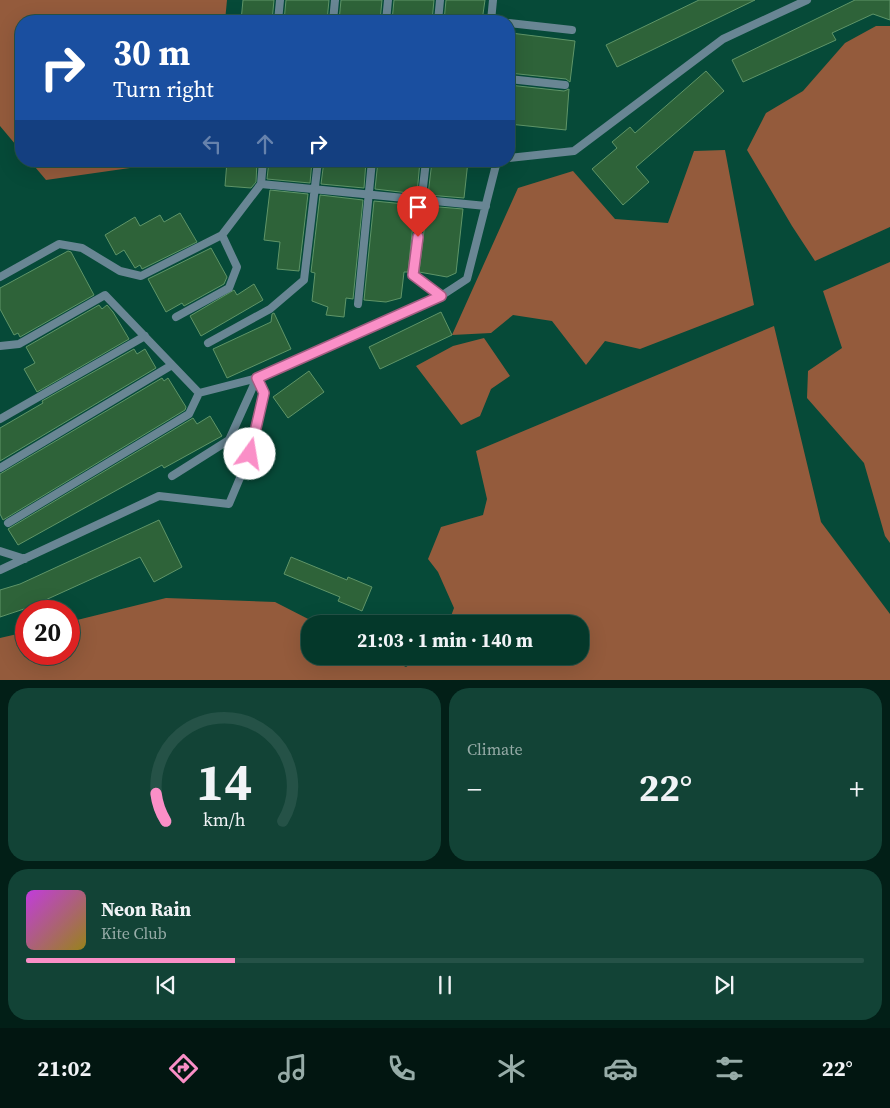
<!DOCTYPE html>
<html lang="en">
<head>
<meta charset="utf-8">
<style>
	:root { --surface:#04382a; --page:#124336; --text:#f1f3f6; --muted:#97aca8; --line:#255247; --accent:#fa8fc7 }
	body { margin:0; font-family:"Source Serif 4",serif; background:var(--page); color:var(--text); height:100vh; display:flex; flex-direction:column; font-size:19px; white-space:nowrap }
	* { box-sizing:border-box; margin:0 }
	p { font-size:16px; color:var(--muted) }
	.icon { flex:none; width:28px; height:28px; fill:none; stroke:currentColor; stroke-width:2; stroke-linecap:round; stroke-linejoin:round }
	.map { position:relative; height:680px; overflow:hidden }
	.drawer { display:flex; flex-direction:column; gap:8px; padding:8px; background:#021f17; flex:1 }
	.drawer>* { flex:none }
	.top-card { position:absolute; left:15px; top:15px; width:500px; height:152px; border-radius:20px; box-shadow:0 5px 20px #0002,0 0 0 1px var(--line); background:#1a4fa0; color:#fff; overflow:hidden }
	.speed { position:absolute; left:15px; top:600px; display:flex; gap:10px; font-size:25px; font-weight:700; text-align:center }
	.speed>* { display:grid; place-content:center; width:65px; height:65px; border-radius:50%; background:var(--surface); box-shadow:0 5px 20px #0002,0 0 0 1px var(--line); line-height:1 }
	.speed .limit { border:8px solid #d22; background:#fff; color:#111 }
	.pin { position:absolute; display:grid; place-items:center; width:42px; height:42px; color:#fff; margin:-51px -21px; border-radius:50% 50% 50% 0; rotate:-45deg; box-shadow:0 0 5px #0007 }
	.pin .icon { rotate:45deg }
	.me { position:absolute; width:55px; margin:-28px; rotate:13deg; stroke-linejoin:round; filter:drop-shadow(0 0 4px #0008) }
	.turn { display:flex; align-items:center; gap:18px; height:105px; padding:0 15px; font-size:22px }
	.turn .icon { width:65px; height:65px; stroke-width:2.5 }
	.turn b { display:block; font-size:35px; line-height:42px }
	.lanes { display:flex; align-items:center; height:48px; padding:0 15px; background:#0003; justify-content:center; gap:25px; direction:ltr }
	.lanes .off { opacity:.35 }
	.big { font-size:38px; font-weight:700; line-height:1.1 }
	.drawer .card { flex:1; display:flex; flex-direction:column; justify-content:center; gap:8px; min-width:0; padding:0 18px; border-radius:20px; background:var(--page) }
	.drawer .dial { align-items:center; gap:0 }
	.dial svg { height:130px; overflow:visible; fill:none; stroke:var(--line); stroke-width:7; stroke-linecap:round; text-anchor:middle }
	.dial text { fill:var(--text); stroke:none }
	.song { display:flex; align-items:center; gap:15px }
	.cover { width:60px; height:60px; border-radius:8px; background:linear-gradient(135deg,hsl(290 70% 55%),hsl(50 70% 35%)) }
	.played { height:5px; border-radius:2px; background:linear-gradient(90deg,var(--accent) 25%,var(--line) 25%) }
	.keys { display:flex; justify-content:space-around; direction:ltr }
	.heat { display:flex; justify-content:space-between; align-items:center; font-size:28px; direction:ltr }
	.drawer .tiles { flex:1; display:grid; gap:8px; grid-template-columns:1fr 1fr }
	.card:last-child { grid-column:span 2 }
	.trip { position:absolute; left:301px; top:615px; width:288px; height:50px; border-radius:20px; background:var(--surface); box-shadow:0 5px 20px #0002,0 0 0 1px var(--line); font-weight:700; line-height:50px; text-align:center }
	.menu { display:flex; height:80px; justify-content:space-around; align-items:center; background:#021611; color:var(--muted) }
	.menu .icon { width:35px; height:35px }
	.menu .active { color:var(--accent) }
	.menu b { font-size:22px; color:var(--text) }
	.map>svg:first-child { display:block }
</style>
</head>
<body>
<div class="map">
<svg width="890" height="681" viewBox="0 0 890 681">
	<rect width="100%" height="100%" fill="#064a38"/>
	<path fill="#945b3c" d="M0,0H227L225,21H21V151L0,126Z
		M876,26H890V227L815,261L792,226L747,150L766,113L803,91L845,43Z
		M725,150L754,305L640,349L605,341L586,365L552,321L513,315L491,333L452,335L518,188L573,171L615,219L668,223L694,151Z
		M30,161H179L46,180Z
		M890,262V543L885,536L864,463L807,398L808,371L842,348L823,291Z
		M774,326L821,522L890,614V680H0V638L26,632V654H69V622L166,598L275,602L318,624H310V656H383L406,667L422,656H580V624H448L454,608L438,572L428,559L441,527L483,515L487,499L476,451Z
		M484,338L510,376L491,389L480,416L461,425L416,366L453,346Z"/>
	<path fill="#2e6339" stroke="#5f9568" d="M243,0H274L272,21H241Z
		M286,0H329L327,21H284Z
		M341,0H382L380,21H339Z
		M394,0H434L432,21H392Z
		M446,0H485L482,21H444Z
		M699,0H755L617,67L606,45Z
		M855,0H890V20L873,14L832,33L836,40L743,82L732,60Z
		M511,33L575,41L570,82L566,79L509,73V51Z
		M706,71L724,91L636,167L649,182L623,205L592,169L617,148L612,142L630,127L635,133Z
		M509,85L564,91L569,89L566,130L509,124Z
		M227,161H257L256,182L251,188L225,186Z
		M269,161H312L310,183L267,179Z
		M324,161H366L364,188L321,184Z
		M378,161H420L417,194L375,189Z
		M432,161H468L464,198L428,195Z
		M270,190L308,194L299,271L277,269L280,242L264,240Z
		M320,195L363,200L353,299L346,298L344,317L326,315L328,307L312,301L315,273L311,272Z
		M374,201L415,205L408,272H404L401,298L386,302L364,300Z
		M427,206L463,209L456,273L447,277L419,272Z
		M180,213L197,242L142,269L140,265L135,268L124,250L116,255L105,235L135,217L140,226L160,215L164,222Z
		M211,248L227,277L224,284L184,306L182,303L166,312L148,279Z
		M68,251L71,252L94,295L20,337L18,333L14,335L0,309V288Z
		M254,284L263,300L201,336L190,316L234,290L237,295Z
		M99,305L102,309L107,305L113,312L129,339L37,392L24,369L35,363L26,347Z
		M441,312L452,335L380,369L369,347Z
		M274,313L291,349L227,378L213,349L271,322L272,314Z
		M134,349L137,354L145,349L156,368L0,461V428L43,403L42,401Z
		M309,371L324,392L288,418L273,397Z
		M162,378L164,381L168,378L186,407L185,410L3,520L0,514V474Z
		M210,416L222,436L164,468L162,465L18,545L8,529L193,418L197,424Z
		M159,520L182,567L154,582L140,557L30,607L0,617V590L20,584Z
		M291,557L347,580L348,577L372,587L362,611L338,601L340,597L284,574Z"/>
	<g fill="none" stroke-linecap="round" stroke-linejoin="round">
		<path stroke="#698694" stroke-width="8" d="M278,21L280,0
			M333,21L335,0
			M386,21L388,0
			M438,21L440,0
			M491,21L493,0
			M509,23L572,30
			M509,79L565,85
			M509,158L574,151L723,39L807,0
			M263,161L261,184L486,206
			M426,161L413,275L441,296
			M0,277L59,244L82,248L120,271L141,276L222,235L261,184
			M358,304L372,161
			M176,317L229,288L237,267L222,235
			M208,343L270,309L304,280L318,161
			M0,346L19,344L105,295L199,393L257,378L441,296L467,279L497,161
			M0,419L145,336
			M0,468L172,365
			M172,476L229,440L257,378
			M8,523L189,414L199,393
			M0,551L25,559
			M0,570L159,496L229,504L250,454L264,393L257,378"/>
	</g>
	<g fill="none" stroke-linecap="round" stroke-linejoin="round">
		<defs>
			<path id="route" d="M250,454L264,393L257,378L441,296L413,275L418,237"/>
		</defs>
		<use href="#route" stroke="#a25d81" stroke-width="12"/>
		<use href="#route" stroke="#fa8fc7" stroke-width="9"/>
	</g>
</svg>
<div class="speed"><div class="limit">20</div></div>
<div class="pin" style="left:418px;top:237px;background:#d93025"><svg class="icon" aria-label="arrive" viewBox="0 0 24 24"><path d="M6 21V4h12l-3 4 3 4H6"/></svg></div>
<svg class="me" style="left:250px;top:454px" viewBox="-20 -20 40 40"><circle r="19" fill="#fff"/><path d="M0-13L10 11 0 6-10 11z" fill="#fa8fc7"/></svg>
<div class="trip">21:03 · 1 min · 140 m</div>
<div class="top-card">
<div class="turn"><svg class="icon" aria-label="right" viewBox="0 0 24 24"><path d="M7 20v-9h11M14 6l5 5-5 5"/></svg><div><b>30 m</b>Turn right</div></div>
<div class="lanes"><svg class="icon off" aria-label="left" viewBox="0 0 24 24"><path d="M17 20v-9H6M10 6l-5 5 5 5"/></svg><svg class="icon off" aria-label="ahead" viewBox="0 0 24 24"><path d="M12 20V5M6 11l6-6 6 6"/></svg><svg class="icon" aria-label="right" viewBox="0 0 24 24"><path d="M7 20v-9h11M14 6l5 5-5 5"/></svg></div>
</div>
</div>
<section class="drawer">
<div class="tiles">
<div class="card dial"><svg viewBox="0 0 100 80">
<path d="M14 69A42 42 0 1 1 86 69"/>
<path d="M14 69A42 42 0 0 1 8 52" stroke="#fa8fc7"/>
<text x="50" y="56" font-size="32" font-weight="700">14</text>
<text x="50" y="72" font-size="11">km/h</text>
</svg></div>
<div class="card"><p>Climate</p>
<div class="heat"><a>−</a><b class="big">22°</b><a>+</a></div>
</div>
<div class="card">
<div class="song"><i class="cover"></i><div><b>Neon Rain</b><p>Kite Club</p></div></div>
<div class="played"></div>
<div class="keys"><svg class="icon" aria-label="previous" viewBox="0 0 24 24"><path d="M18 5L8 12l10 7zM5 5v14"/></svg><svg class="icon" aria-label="pause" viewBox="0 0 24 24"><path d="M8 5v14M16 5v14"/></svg><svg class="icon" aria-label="next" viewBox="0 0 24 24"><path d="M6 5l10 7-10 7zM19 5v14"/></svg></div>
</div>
</div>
</section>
<nav class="menu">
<b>21:02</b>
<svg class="icon active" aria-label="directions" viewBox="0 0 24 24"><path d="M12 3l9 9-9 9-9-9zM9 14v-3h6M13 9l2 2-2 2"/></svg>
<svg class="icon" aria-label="music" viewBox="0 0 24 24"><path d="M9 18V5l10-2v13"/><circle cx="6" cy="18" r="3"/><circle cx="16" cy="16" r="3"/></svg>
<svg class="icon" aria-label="phone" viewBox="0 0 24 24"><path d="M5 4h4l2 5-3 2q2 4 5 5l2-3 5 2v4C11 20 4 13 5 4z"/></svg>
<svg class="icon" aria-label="climate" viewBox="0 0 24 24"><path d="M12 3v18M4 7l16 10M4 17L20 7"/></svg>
<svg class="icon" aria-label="car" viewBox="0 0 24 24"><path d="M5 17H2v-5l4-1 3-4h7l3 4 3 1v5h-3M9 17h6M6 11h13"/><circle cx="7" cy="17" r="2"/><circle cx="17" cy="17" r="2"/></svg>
<svg class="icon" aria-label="filters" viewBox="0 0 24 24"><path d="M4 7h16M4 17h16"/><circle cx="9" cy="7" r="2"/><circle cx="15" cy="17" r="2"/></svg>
<b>22°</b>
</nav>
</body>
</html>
